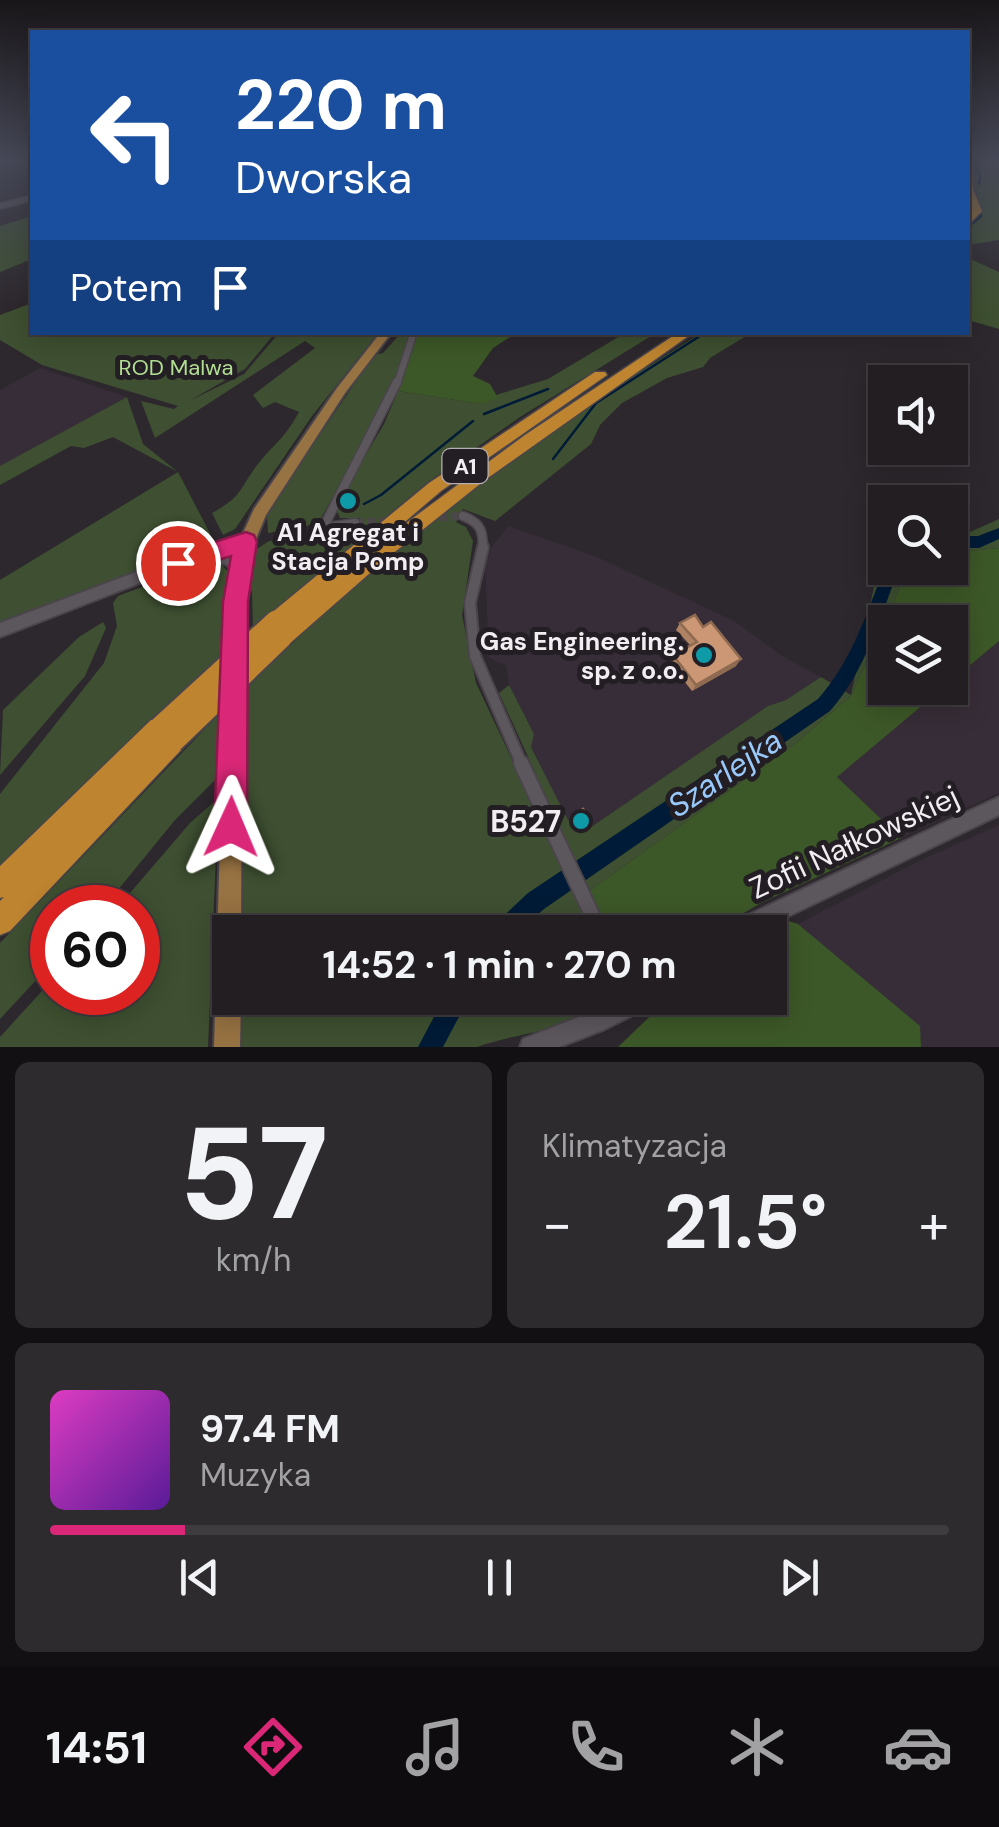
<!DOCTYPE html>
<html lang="pl">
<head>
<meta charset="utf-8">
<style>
	:root { --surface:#221e22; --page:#2e2b2f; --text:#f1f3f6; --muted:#a2a2a5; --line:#3f3c40; --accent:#db2777 }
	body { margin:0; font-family:"DM Sans",sans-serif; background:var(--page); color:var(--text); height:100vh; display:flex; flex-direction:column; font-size:38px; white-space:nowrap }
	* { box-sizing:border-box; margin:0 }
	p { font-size:32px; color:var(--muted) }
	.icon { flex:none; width:55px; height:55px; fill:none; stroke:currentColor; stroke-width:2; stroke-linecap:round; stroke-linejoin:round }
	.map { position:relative; height:1047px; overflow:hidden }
	.drawer { display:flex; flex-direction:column; gap:15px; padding:15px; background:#131013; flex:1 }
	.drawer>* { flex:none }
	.hud { position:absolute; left:30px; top:30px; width:940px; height:305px; border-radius:0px; box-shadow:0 5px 25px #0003,0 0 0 2px var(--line); background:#1a4fa0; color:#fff; overflow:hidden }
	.buttons { position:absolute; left:868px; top:365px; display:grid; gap:20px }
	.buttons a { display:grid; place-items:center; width:100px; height:100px; border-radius:0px; background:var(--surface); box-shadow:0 5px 25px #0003,0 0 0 2px var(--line); font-size:50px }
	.speed { position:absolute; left:30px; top:885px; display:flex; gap:20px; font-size:50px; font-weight:700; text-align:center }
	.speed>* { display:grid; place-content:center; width:130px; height:130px; border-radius:50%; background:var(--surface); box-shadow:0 5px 25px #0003,0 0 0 2px var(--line); line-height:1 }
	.speed .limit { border:15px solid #d22; background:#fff; color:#111 }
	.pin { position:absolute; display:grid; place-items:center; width:85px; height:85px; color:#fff; margin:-42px; border:5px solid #fff; border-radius:50%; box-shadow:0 2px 10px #0007 }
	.me { position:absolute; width:110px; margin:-55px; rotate:1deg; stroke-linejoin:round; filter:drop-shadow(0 0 8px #0008) }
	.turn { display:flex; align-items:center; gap:35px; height:210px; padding:0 40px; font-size:45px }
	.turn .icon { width:130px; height:130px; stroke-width:2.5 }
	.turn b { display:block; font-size:70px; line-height:85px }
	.then { display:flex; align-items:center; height:95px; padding:0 40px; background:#0003; gap:20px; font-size:38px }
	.big { font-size:75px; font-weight:700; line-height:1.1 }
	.drawer .widget { flex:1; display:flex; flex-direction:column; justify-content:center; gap:15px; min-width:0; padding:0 35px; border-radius:15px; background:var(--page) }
	.drawer .dial { align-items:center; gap:0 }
	.dial b { font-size:130px; line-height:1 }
	.song { display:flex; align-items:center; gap:30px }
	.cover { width:120px; height:120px; border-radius:15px; background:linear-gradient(135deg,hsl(310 70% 55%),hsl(270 70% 35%)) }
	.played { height:10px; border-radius:5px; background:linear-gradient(90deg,var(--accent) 15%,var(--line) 15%) }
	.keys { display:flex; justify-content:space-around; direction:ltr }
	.heat { display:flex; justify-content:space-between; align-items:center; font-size:55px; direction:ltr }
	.drawer .tiles { flex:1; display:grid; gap:15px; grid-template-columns:1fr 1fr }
	.widget:last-child { grid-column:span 2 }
	.trip { position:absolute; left:212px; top:915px; width:575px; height:100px; border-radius:0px; background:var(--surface); box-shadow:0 5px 25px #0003,0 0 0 2px var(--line); font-weight:700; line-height:100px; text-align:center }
	.dock { display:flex; height:160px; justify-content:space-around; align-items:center; background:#0e0c0e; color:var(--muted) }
	.dock .icon { width:70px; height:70px }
	.dock .active { color:var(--accent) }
	.dock b { font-size:45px; color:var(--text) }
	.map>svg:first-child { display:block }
</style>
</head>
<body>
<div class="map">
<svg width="999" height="1047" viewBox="0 0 999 1047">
	<rect width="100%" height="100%" fill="#2d282d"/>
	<path fill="#372d38" d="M40,368L127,397L0,467V390Z
		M508,526L597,557L734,621L784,657L821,677L786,700L768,706L580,835L572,820L568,821L531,746L534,733L510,691L506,665L489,658L485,565L491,548Z
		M999,641V793L901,838L837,777L943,688H950V682Z
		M999,825V1047H921L919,1026L798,924L917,862Z"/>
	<path fill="#3e5031" d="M969,161H999V240L968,245V224L979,213Z
		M32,216V259L0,272V226Z
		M968,258L999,272V329L968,320Z
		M32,303V332L275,333L245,369L189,401L244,374L279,333H378L312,416L235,529L223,535L212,513C242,496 237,493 255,468C271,446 285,439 299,412L275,402L263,408L253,395L315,348L305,341L155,438L141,401L174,409L178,406L42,365L0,340V315Z
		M401,333H412L391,395L321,518L311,525L268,533L267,515L259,533L260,523L374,355L383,353Z
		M625,333H656L520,417L428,482L253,627L252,592L247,584L252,552L269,541L355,529L360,518H340L335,507L384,424L398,391L481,404L496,395L548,379Z
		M701,333H751L710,358L703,367L667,378L622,403L600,425L591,444L495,521L463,509L456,522L466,527L473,541L462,615L476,683L593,932H241L240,693C315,622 391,548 474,486C547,431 624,382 701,333Z
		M127,397L143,444L178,472L213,539L210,544L0,623V580L178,472L113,437L84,448L71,446L0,485V466Z
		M999,519V548L950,553V534L968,533Z
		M885,561V568H909L851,696L796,743L589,891L499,693L509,685L534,734L531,747L568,820L572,819L581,834L768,706L786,700L821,677L851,695L875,582Z
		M206,563L221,564L229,573L225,593L224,652L0,865V794L104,663L117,626L113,603L118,596Z
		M103,622L106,628L85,676L0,775L3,710L79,637Z
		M220,713L219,776L175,820L104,907L52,908V963L0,1019V943Z
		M214,802L218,805L208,1047H0V1037L52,980V992H138V908L118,907L190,823Z
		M241,998H605C572,1033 520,1031 477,1047H242Z"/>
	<path fill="#3d5828" d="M417,333H516L493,348L473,376L490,384L498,398L481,404L398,391Z
		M999,548V641L950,682V622H885V688H943L837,777L901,838L761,903L711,932H610L589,891L796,743L851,696L909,568H950V553Z
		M788,921L798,924L920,1026L921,1047H618L669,998H770L768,932Z"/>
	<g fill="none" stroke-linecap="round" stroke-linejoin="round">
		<path stroke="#001b37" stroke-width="2.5" d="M975,164L980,176
			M979,184L980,178
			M968,227L981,216L975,192
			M484,414L548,389
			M553,459L596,403L706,332
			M364,504L381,495L473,421
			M764,743L774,751"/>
		<path fill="#001b37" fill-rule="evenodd" d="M999,528V539L979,548H950V536H978Z
			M885,567L899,568C880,618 866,670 830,711L544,909L518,932H492L495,924L528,893L818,699C852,661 866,614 885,567Z
			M444,998H469L443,1047H418Z"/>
		<path stroke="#4a464a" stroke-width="8" stroke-dasharray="8 4" stroke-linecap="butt" d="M355,523L463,516"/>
		<defs>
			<path id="street-far4" d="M0,206L32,198"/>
			<path id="street-far3" d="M397,384L414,332"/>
			<path id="street-far2" d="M463,516C481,523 483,531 483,549
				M355,523L329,527L326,522L397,382"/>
			<path id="street-far1" d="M483,547L470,603L475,656L522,765"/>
			<path id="street" d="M521,763L600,932"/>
			<path id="secondary" d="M0,161H32L0,165Z
				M246,537L251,538L252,542L251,546L222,553C231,554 242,559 246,567L244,571L239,573L225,564L205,563L199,560L0,637V623L198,549Z
				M999,797V815L755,932H724L727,925Z
				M621,998H654L651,1006L603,1030L559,1047H520L523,1039L589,1013Z"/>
			<path id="primary" d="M381,332H392L345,393L266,515L250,553L243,601L241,932H230V998H241L240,1047H214L227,601L234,553L254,509L337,388Z"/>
			<path id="highway" d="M968,166L972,168L973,189L982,211L968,225V216L972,211L968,197Z
				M679,332H694L485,480L386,559L289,644L282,646L275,644L272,637L276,630L269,627L266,621L269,615L429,483L595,372H605L607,375L441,491L386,538L525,435Z
				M159,717L167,720L170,728L169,732L173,730L181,734L185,742L181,750L10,931L0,935V901L4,897L0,898V866L151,720Z"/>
		</defs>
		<use href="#street-far4" stroke="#4a454a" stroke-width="8"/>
		<use href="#street-far3" stroke="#4a454a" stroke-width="9"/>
		<use href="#street-far2" stroke="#4a454a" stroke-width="11"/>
		<use href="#street-far1" stroke="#4a454a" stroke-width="14"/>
		<use href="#street" stroke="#4a454a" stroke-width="18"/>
		<use href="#secondary" stroke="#4a454a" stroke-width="4"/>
		<use href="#primary" stroke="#4a454a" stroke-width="4"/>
		<use href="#highway" stroke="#4a454a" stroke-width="3"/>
		<use href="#street-far4" stroke="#5c575d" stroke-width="5"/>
		<use href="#street-far3" stroke="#5c575d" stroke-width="6"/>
		<use href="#street-far2" stroke="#5c575d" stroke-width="8"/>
		<use href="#street-far1" stroke="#5c575d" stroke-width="10"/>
		<use href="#street" stroke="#5c575d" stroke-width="14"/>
		<use href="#secondary" fill="#5c575d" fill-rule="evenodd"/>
		<use href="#primary" fill="#977242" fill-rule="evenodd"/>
		<use href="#highway" fill="#be8430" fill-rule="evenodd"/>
		<defs>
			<path id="highway-bridge" d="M159,728L276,621
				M173,742L282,637"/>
		</defs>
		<use href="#highway-bridge" stroke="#4a454a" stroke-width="25" stroke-linecap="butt"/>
		<use href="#highway-bridge" stroke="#be8430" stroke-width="21"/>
	</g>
	<path fill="#af8264" d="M680,623L703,627L736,666L692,691L669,662L673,655L690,645L676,630Z"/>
	<path fill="#8e6a51" d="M741,659L736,666L692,691L696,685Z"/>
	<path fill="#cb9774" stroke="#8e6a51" stroke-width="2.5" d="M695,615L703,627L711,622L741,659L696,685L673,655L697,642L680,623Z
		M583,809L590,821L580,827L574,815Z"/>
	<linearGradient id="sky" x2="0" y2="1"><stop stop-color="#191619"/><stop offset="0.52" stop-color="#464857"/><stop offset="1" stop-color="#464857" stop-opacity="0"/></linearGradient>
	<rect width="999" height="308" fill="url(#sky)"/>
	<path fill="#db2777" stroke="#8e194d" stroke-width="2.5" d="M246,532L254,535L257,542L248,602L247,827L242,839L231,844L219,839L214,827L223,602L231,556L178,573L170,570L166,563L170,556Z"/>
	<g fill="#0f9aa8" stroke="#231e23" stroke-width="4">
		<circle cx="348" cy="501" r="10"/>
		<circle cx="704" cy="655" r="10"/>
		<circle cx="581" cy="821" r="10"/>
	</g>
	<g text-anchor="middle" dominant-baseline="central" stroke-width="10" stroke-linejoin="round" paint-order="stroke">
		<g font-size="22" fill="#b3df94" stroke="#231e23">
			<text x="176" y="367">ROD Malwa</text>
		</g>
		<rect fill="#231e23" stroke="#b3afb3" stroke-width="2.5" x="442.5" y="449" width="45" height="34" rx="8"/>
		<g font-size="22" font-weight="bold" fill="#f1edf1">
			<text x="465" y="466">A1</text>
		</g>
		<g font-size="25" font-weight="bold" fill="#f1edf1" stroke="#231e23">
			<text x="348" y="532">A1 Agregat i<tspan x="348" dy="29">Stacja Pomp</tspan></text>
			<text x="684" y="641" text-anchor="end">Gas Engineering.<tspan x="684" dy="29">sp. z o.o.</tspan></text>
		</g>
		<g font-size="30" font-weight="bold" fill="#f1edf1" stroke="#231e23" text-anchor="end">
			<text x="561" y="821">B527</text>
		</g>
		<g font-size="30" fill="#f1edf1" stroke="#231e23">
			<text transform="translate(854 842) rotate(-25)">Zofii Nałkowskiej</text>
		</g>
		<g font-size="32" font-style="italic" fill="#99c9fb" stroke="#231e23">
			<text transform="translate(725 773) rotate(-34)">Szarlejka</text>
		</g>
	</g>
</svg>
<div class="buttons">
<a><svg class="icon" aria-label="sound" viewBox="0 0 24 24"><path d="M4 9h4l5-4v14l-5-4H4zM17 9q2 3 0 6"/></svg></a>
<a><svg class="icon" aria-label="search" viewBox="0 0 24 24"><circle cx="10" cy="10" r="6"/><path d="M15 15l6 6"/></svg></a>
<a><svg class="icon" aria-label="layers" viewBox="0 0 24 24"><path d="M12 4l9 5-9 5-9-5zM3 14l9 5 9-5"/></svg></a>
</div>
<div class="speed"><div class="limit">60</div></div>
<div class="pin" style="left:178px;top:563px;background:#d93025"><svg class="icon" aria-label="arrive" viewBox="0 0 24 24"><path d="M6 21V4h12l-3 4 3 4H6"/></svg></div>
<svg class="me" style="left:231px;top:827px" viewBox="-20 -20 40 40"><path d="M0-17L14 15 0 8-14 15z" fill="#db2777" stroke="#fff" stroke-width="4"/></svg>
<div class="trip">14:52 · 1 min · 270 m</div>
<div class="hud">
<div class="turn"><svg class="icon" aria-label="left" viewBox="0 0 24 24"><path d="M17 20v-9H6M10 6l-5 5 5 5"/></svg><div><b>220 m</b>Dworska</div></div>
<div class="then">Potem<svg class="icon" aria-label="arrive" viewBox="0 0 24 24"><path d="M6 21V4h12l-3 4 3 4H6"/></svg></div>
</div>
</div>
<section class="drawer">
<div class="tiles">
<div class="widget dial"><b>57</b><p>km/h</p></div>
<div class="widget"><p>Klimatyzacja</p>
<div class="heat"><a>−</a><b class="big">21.5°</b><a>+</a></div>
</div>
<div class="widget">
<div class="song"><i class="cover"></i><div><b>97.4 FM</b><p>Muzyka</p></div></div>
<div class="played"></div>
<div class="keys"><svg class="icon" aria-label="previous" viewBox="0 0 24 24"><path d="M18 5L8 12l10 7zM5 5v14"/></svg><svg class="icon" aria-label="pause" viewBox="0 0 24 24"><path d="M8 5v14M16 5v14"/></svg><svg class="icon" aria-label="next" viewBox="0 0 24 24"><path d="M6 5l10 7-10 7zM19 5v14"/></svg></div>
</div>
</div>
</section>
<nav class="dock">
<b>14:51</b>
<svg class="icon active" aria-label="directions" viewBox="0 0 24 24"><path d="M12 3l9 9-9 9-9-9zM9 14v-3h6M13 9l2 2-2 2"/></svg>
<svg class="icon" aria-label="music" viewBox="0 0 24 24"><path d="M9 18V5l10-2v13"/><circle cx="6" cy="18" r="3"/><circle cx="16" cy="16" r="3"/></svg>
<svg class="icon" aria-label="phone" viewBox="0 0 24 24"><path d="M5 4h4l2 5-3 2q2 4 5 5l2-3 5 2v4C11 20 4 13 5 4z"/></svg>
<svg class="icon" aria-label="climate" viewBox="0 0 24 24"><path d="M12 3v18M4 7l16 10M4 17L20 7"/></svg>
<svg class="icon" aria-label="car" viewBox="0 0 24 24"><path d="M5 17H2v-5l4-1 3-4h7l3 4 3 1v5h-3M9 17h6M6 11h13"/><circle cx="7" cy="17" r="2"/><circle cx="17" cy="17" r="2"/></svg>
</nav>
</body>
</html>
